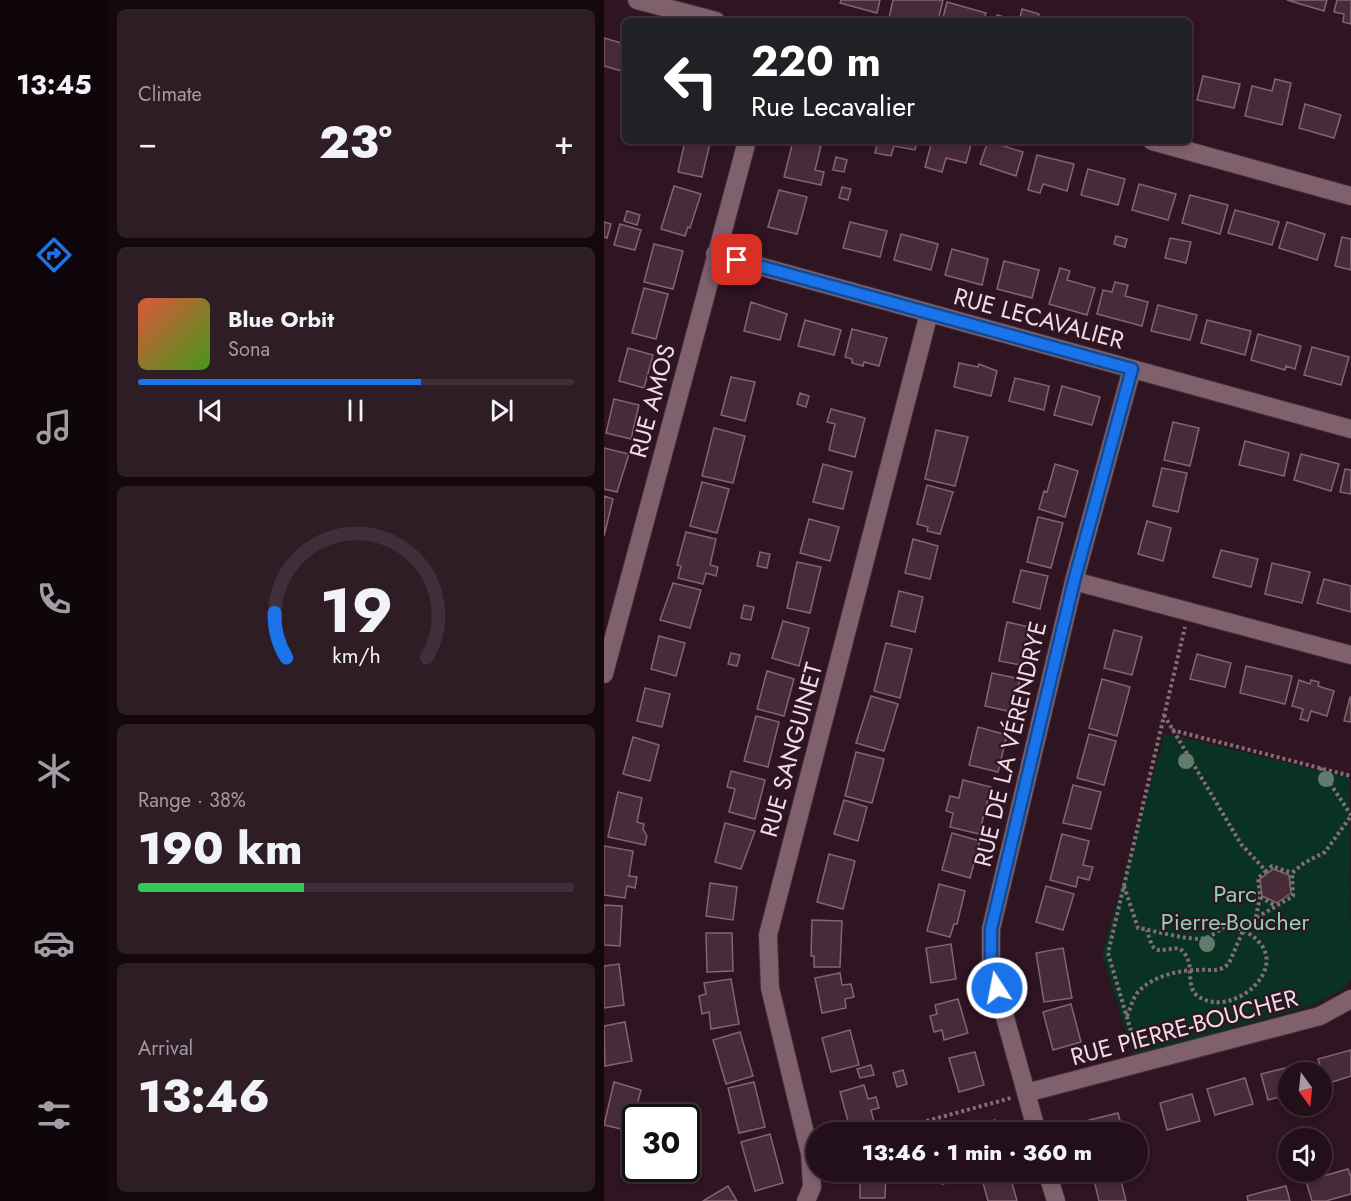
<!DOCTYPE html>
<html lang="en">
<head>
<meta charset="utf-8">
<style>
	:root { --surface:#230f19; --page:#2f1d26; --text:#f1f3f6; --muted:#a39ca2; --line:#402f38; --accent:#1a73e8 }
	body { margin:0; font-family:Jost,sans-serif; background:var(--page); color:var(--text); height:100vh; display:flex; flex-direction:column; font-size:22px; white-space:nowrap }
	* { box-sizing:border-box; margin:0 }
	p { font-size:20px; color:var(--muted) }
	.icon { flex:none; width:33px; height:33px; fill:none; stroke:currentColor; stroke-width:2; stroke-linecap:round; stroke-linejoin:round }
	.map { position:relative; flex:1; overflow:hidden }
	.drawer { display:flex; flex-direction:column; gap:9px; padding:9px; background:#13080e; width:496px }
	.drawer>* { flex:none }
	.banner { position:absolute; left:18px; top:18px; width:570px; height:126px; border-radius:9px; box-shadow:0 3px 9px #0003,0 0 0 2px var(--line); background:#202124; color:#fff; overflow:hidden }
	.needle { width:39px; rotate:165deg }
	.tools { position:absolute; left:674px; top:1062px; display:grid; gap:12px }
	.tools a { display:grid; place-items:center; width:54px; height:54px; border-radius:50%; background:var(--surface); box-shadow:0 3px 9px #0003,0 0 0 2px var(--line); font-size:30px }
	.speed { position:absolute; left:18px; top:1104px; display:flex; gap:12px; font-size:30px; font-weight:700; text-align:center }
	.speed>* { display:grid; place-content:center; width:78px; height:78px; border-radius:50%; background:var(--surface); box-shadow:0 3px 9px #0003,0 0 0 2px var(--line); line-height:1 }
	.speed .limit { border:3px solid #111; border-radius:9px; background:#fff; color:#111 }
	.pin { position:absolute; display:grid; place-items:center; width:51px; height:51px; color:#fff; margin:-26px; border-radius:12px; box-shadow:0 3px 9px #0006 }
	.me { position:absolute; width:66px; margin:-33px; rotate:349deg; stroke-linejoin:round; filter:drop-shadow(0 0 4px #0008) }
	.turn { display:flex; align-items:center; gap:21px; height:126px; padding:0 30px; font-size:27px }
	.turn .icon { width:78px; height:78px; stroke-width:2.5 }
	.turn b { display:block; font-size:42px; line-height:51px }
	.big { font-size:45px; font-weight:800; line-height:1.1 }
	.drawer .tile { flex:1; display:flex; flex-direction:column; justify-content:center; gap:9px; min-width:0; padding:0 21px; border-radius:9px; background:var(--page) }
	.drawer .dial { align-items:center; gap:0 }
	.dial svg { height:156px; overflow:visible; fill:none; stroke:var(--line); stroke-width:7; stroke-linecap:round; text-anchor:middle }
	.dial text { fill:var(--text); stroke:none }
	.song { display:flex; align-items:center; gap:18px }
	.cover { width:72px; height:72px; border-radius:9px; background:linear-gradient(135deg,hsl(10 70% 55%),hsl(100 70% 35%)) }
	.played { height:6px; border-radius:3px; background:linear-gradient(90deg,var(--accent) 65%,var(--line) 65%) }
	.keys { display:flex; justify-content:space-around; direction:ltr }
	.heat { display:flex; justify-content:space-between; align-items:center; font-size:33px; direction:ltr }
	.charge { height:9px; border-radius:4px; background:linear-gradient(90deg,#34c759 38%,var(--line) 0) }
	.trip { position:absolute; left:202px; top:1122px; width:342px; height:60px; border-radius:30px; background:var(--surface); box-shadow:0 3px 9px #0003,0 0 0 2px var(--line); font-weight:800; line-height:60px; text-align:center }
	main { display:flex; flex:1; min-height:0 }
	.menu { display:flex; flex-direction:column; width:108px; justify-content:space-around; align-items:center; background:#0e060a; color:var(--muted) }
	.menu .icon { width:42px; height:42px }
	.menu .selected { color:var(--accent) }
	.menu b { font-size:27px; color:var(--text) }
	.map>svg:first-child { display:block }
</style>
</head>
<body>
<main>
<nav class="menu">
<b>13:45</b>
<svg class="icon selected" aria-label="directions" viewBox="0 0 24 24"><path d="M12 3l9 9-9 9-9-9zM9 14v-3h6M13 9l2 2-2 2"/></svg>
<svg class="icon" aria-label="music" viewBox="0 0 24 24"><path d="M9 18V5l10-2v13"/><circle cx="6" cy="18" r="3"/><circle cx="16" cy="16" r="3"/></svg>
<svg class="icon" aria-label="phone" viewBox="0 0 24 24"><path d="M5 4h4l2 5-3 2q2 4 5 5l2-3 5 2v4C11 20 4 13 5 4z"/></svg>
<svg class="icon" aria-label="climate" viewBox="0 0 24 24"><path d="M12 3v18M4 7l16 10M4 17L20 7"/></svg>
<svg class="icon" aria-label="car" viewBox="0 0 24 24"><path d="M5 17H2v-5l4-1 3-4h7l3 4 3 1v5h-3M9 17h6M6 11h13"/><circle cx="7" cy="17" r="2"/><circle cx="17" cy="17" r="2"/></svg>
<svg class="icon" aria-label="filters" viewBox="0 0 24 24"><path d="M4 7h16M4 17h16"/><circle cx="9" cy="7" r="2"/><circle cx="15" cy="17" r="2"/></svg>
</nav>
<section class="drawer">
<div class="tile"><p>Climate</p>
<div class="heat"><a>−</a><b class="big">23°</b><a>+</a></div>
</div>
<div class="tile">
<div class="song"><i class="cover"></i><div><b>Blue Orbit</b><p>Sona</p></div></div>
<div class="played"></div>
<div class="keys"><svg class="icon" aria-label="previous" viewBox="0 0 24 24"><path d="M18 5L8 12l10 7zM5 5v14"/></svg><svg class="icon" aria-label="pause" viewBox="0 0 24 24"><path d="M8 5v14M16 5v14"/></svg><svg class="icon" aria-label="next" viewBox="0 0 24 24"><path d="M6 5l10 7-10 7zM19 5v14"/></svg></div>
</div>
<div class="tile dial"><svg viewBox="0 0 100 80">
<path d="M14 69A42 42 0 1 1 86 69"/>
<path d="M14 69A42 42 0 0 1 8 46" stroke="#1a73e8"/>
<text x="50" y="56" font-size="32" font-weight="700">19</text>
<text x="50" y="72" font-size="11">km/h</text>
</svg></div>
<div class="tile"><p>Range · 38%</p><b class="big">190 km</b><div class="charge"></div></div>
<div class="tile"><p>Arrival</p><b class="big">13:46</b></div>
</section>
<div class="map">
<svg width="747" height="1201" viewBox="0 0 747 1201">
	<rect width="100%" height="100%" fill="#2f1421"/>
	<path fill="#0a3222" d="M561,733L746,778L747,980L736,991L706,1006L530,1057L498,954Z"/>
	<path fill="#482b38" stroke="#856472" stroke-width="1.5" d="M237,0H276L273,13L236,3Z
		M289,0H339L334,21H295L285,18Z
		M683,0H723L720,11Z
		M733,0H747V24L739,22L740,14L730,12Z
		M343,2L382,13L379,21H338Z
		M418,9L435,14L433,21H392L393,15L415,21Z
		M0,38L21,44V72L0,66Z
		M599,76L636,84L630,108L593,100Z
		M671,79L687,83L678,125L641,116L648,86L668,91Z
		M701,104L737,115L730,138L695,128Z
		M81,141L106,143L98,177L74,172Z
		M189,141L217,146L211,170L220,172L217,185L180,177Z
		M274,141H313L311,150L290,146L287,156L271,153Z
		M328,141H368L362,163L342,158L338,172L321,167Z
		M384,141L419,152L412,176L376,164Z
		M433,155L470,164L463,191L439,184L436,193L424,190Z
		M232,157L243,160L240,172L229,170Z
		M484,169L521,179L514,205L477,195Z
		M535,184L572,194L564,220L528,210Z
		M70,186L97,194L86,228L84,227L81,236L57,229Z
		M238,187L247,189L244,200L235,198Z
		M175,190L203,197L193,234L164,227Z
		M586,195L624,205L616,234L578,223Z
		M631,210L675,222L668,245L624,233Z
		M23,211L36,215L33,225L20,221Z
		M0,222L7,224L3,238L0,237Z
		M246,222L283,231L276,257L239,248Z
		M683,222L721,234L713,260L675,248Z
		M16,224L37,230L31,250L10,245Z
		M297,234L334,244L327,270L290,260Z
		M512,236L523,239L521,247L510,244Z
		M738,237L747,239V270L731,266Z
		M566,238L587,242L582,263L561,258Z
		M50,244L79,251L69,289L40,282Z
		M348,249L384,259L378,285L341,275Z
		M400,261L435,270L428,298L393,289Z
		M456,268L466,271L463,280L491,288L483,315L445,304Z
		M511,282L524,285L521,296L544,302L538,326L493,314L499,290L508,292Z
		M40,288L64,294L52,339L28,333Z
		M147,302L183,314L176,340L140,331Z
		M554,305L593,315L586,340L547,331Z
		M201,320L237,330L230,355L194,346Z
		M603,320L647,331L641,355L597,343Z
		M248,329L283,338L275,366L260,362L259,366L248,363V359L241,357Z
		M654,334L697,346L691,369L682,366L681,370L647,360Z
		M708,347L745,357L737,385L700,375Z
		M24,348L49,355L40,388L15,381Z
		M355,363L374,367L375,364L393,371L387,396L350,387Z
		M127,377L151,382L141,421L117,415Z
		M411,378L445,386L440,410L405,401Z
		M458,386L496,397L488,425L450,415Z
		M196,393L205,396L202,407L193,404Z
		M10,399L35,405L27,439L2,433Z
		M227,409L261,418L251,457L225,450L231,424L223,422Z
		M569,422L595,428L586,466L560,460Z
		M110,428L141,436L129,483L98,476Z
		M332,430L364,437L351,486L321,479Z
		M641,441L685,453L680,476L635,465Z
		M0,448L25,454L13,492L0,489Z
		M697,454L735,464L727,491L690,480Z
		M219,464L248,472L239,509L209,502Z
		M451,464L474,471L461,517L435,509L440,491L443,492Z
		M558,468L583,473L574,512L549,506Z
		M741,469L747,470V494L736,492Z
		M98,482L125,489L113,533L86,526Z
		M323,485L349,492L336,534L323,531L324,527L313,524Z
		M0,496L9,499L0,536Z
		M434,517L459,523L447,568L423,562Z
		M205,519L235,527L226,561L196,553Z
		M543,521L567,528L559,561L534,554Z
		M82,532L112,539L106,565L114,567L112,576L102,573L99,584L74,578L77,566L73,565Z
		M309,539L334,546L326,579L301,573Z
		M617,550L654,559L647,587L609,577Z
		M156,552L166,554L163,568L153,566Z
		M193,562L217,567L206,613L183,608Z
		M668,563L706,572L698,603L661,594Z
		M417,570L444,576L436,609L409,602Z
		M720,579L747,586V612L713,603Z
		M69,583L97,590L86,628L56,620Z
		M295,591L319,597L311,632L287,626Z
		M140,605L150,607L147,620L137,618Z
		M179,621L205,628L195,666L168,658Z
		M403,622L430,628L423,666L395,661Z
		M510,630L538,637L528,675L500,668Z
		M55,636L81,643L72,676L47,669Z
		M282,643L308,649L296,698L270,691Z
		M127,653L136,655L133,666L124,664Z
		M593,654L627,663L621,687L586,679Z
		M642,666L688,676L681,704L636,693Z
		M163,671L190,679L180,716L153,709Z
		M388,673L416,679L408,712L381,706Z
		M498,679L526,687L513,736L485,728Z
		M695,680L706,684L707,680L715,682L714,686L730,691L723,716L707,711L704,721L696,719L699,709L688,706Z
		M41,688L66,694L58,727L33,721Z
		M267,696L294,704L280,751L252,743Z
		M746,697H747V722L740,721Z
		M152,716L175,722L164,767L140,761Z
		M374,727L403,735L394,772L365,765Z
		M485,734L512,741L500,785L473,778Z
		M29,737L55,745L46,781L19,774Z
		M252,752L280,759L268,803L241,796Z
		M127,771L161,780L151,819L125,812L131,789L123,787Z
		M359,780L387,787L375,834L346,827L349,813L342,811L346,796L355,798Z
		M469,785L497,792L487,829L459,823Z
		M14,792L38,798L33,822L40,824L39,829L43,836L41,845L4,837Z
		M240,800L263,807L254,841L230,834Z
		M121,823L151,831L137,869L111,862Z
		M348,833L376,841L366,878L338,870Z
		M458,834L485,841L479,865L489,867L485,880L474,877L472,887L446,880Z
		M0,846L29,851L25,876L33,877L31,888L23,886L21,898L0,895Z
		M225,854L251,861L239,909L213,902Z
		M669,869L685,875L687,893L673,903L658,896L656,879Z
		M106,883L133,887L129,920L102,916Z
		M335,884L361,891L353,924H350L346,937L323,931Z
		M442,886L470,894L459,930L432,922Z
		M0,905L18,906L16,946L0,945Z
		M208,920L238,921L236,967H210V956H207Z
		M102,933H128L129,971L103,972Z
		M347,944L352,979L327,983L322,948Z
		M459,948L468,998L440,1002L432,953Z
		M15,964L20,1005L0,1008V966Z
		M236,973L238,985L247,984L250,997L241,999L242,1008L218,1013L211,978Z
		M127,979L135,1024L107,1029L105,1012L98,1014L95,996L102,994L100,983Z
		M354,999L364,1033L340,1040L338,1030L330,1032L326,1016L333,1014L331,1005Z
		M467,1004L477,1042L449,1050L439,1012Z
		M21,1022L28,1061L1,1066L0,1026Z
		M246,1030L255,1065L227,1072L218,1038Z
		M136,1032L149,1076L122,1084L109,1040Z
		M747,1050V1076L722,1084L714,1059Z
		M371,1052L380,1085L355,1092L345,1058Z
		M267,1065L270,1075L256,1078L253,1069Z
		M694,1065L696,1072H684V1095L664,1100L657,1074Z
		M299,1070L303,1084L293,1087L289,1073Z
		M641,1078L649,1104L611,1115L603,1089Z
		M10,1082L37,1090L26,1131L0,1125Z
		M150,1082L161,1127L135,1133L124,1088Z
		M260,1085L264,1099L272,1097L275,1108L267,1110L272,1130L247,1132L236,1092Z
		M588,1094L596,1121L563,1130L556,1103Z
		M514,1113L518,1128L507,1130V1132H475L473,1123Z
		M391,1120L395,1132H364L363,1128Z
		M166,1134L179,1183L151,1191L137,1142Z
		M744,1169L747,1177V1194L722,1201H708L702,1181Z
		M256,1172H282L281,1198H256Z
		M335,1172H362L364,1178L338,1184Z
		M405,1172L413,1201H384L378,1179Z
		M488,1172H515L522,1201H495Z
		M124,1186L133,1201H99Z
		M682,1186L686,1201H644L643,1196Z"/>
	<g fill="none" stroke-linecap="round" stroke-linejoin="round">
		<defs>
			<path id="minor" d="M33,0L112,21
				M548,141L747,196
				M111,254L747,429
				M470,581L747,655
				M0,674L143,141
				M422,1093L716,1016L747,999
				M433,1132L387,967V929L470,581L528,369
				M443,1172L452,1201
				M202,1201L208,1187L206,1154L166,988L164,935L325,313"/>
		</defs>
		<use href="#minor" stroke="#422e36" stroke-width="20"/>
		<path stroke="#856d78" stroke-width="4" stroke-dasharray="3 3" stroke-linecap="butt" d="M560,715L637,844L662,871L668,866L688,873
			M568,730L747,776
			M716,768L747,815
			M662,871L654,878L656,897L672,906
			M520,886L534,928C548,930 589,942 601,938C610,936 617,927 626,924C636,929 647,933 654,941C684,971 628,1018 595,997C578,986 595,963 575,948C551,950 550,956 543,930
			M652,917L656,897
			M523,1016C527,1007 529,996 536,990C550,976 575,970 594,970C607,969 616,973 625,963L642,924L689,896L688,873L700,863L721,852L747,816
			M532,1048L504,953L581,627
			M282,1132L407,1098"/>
		<use href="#minor" stroke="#81606e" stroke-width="18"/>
	</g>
	<g fill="#627b6f">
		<circle cx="582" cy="761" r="8"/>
		<circle cx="722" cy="779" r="8"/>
		<circle cx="603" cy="944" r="8"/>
	</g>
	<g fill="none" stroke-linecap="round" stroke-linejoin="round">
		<defs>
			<path id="route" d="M133,260L528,369L470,581L387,929V967L393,988"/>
		</defs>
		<use href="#route" stroke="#114b97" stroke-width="15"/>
		<use href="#route" stroke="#1a73e8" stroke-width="10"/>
	</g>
	<g text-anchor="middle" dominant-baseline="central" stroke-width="4.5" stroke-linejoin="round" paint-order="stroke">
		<g font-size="24" fill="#f0dce4" stroke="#2f1421">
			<text transform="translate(435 318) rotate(15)">RUE LECAVALIER</text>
			<text transform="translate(48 401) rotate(-75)">RUE AMOS</text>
			<text transform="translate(406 744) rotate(-77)">RUE DE LA VÉRENDRYE</text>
			<text transform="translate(187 750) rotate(-75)">RUE SANGUINET</text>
			<text transform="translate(580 1027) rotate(-15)">RUE PIERRE-BOUCHER</text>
		</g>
		<g font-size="24" fill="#8cd0af" stroke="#2f1421">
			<text x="631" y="893">Parc<tspan x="631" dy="28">Pierre-Boucher</tspan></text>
		</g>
	</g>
</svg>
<div class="tools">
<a><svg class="needle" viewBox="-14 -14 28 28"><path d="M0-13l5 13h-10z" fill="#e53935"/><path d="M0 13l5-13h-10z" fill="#a39ca2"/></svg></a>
<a><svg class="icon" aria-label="sound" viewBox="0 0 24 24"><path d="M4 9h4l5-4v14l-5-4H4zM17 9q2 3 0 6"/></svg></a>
</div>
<div class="speed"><div class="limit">30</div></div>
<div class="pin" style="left:133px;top:260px;background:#d93025"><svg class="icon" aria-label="arrive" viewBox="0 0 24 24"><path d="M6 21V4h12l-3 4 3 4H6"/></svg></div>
<svg class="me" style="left:393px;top:988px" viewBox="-20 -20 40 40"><circle r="17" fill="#1a73e8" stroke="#fff" stroke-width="3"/><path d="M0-11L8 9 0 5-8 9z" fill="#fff"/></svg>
<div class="trip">13:46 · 1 min · 360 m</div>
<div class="banner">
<div class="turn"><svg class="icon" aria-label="left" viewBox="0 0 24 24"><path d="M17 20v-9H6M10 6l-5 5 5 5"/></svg><div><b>220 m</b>Rue Lecavalier</div></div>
</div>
</div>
</main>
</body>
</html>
